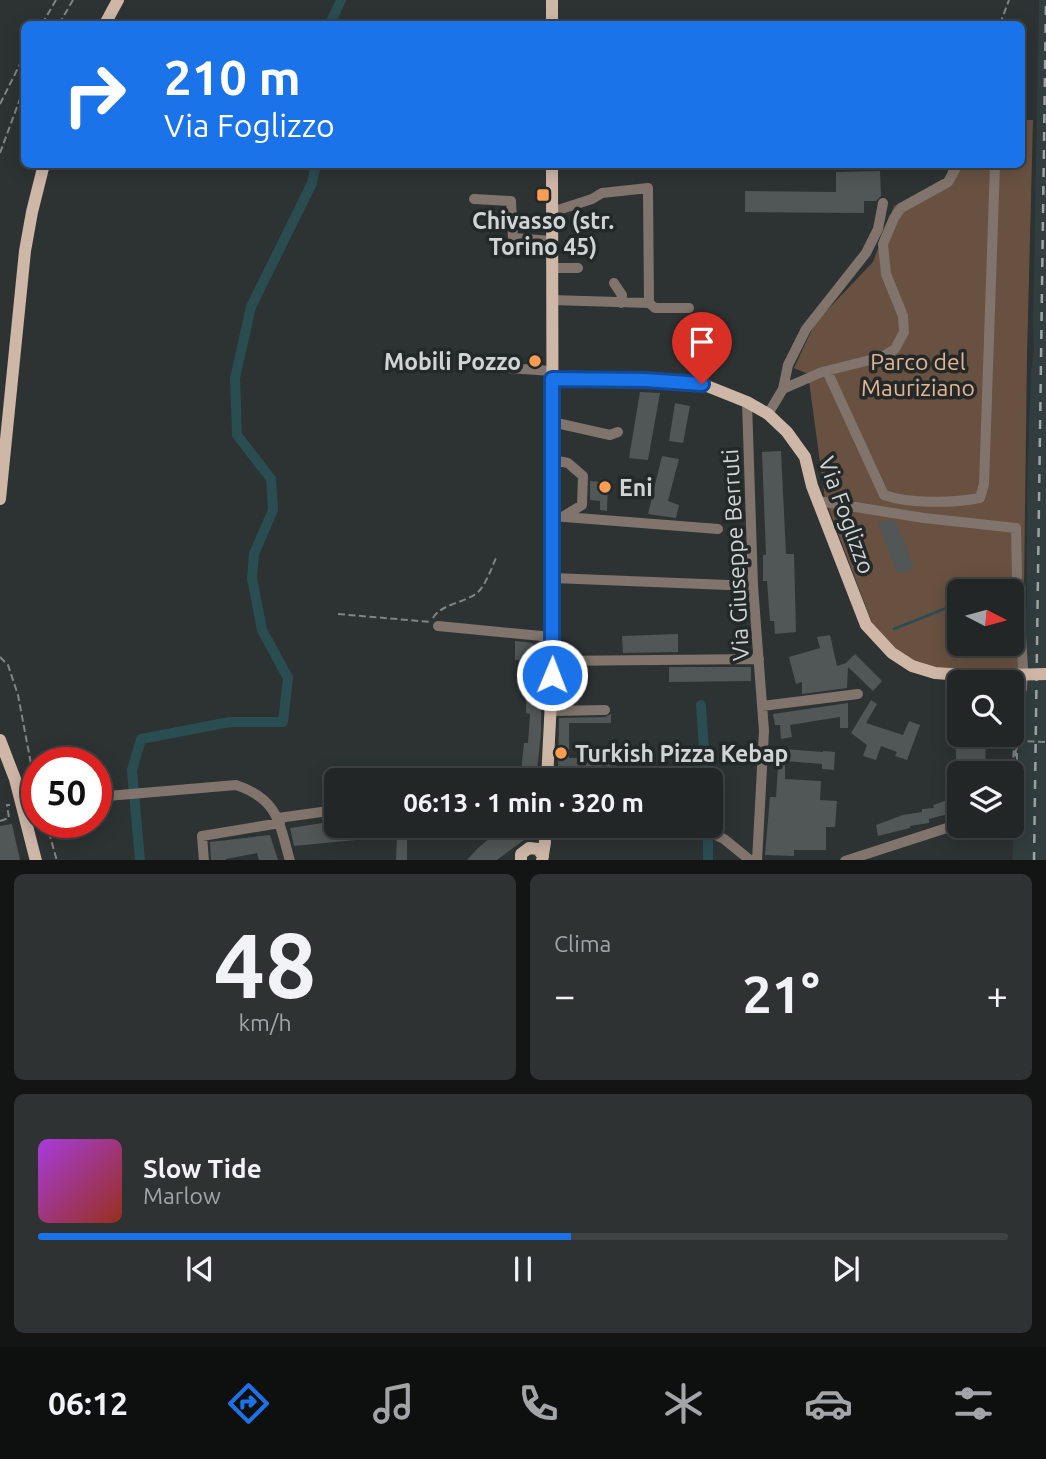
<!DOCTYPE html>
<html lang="it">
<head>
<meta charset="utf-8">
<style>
	:root { --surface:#222626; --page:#2e3232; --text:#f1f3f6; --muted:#a2a5a7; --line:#3f4343; --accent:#1a73e8 }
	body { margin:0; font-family:Ubuntu,sans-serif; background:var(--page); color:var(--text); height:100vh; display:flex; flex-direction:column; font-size:26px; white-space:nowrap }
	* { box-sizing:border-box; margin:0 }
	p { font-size:23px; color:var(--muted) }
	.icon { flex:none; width:38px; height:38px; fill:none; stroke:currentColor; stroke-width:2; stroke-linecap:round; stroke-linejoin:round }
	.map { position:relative; height:860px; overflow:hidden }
	.details { display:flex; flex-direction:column; gap:14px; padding:14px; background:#131515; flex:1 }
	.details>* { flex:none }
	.guide { position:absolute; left:21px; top:21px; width:1004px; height:147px; border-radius:10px; box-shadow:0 4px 18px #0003,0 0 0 2px var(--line); background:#1a73e8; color:#fff; overflow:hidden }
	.needle { width:46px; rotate:96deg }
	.controls { position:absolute; left:947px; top:579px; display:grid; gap:14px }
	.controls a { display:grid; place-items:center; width:77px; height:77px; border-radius:10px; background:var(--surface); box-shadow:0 4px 18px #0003,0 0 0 2px var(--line); font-size:35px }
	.speed { position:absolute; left:21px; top:747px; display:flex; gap:14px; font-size:35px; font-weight:700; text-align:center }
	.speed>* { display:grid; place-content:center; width:91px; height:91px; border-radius:50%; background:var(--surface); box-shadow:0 4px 18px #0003,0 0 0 2px var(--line); line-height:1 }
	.speed .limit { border:10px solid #d22; background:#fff; color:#111 }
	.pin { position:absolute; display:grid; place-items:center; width:60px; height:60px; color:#fff; margin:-72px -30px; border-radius:50% 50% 50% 0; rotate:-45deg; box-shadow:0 0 7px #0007 }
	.pin .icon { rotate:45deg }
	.me { position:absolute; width:77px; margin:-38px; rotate:1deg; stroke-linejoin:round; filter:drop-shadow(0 0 5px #0008) }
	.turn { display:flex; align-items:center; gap:24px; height:147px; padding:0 28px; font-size:32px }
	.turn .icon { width:91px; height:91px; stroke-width:2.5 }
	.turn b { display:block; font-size:49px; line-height:60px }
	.big { font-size:52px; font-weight:600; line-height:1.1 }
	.details .tile { flex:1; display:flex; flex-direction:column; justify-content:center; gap:10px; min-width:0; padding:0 24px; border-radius:10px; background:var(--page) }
	.details .dial { align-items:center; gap:0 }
	.dial b { font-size:91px; line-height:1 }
	.song { display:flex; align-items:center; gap:21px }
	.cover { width:84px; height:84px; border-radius:10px; background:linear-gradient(135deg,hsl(280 70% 55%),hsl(10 70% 35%)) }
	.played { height:7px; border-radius:4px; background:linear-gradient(90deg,var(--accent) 55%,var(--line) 55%) }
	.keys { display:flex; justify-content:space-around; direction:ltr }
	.heat { display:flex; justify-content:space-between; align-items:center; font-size:38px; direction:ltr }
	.details .tiles { flex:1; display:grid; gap:14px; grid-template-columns:1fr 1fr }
	.tile:last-child { grid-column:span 2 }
	.trip { position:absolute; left:324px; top:768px; width:399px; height:70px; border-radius:10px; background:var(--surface); box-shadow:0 4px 18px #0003,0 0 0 2px var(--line); font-weight:600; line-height:70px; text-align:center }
	.tabs { display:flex; height:112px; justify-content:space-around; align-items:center; background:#0e0f0f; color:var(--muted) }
	.tabs .icon { width:49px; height:49px }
	.tabs .current { color:var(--accent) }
	.tabs b { font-size:32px; color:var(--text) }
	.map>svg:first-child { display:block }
</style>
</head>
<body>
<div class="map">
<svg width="1046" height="861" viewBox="0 0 1046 861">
	<rect width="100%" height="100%" fill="#2d3232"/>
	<path fill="#313d3f" d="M1039,0H1046V860L1012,861L1018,783L1019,710L1018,709L1019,700L1026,683L1025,644L1027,590V493L1031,371L1034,348L1033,323Z"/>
	<path fill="#685141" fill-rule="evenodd" d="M1022,120H1033L1027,355L1024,590L1020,669L945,672L906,659L872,623L825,499L808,374L794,368L815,323L873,262L894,206L946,180L949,165L1022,164ZM959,592H1012V644H959Z"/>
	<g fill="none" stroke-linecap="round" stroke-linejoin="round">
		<path stroke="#2a4d52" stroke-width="2.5" d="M987,592L1010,584
			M894,629L959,603"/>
		<path stroke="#2a4d52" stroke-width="10" d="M330,24L341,0
			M701,705L706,780
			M708,826V861
			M140,861L132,770L141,739L230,722H283L288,678L262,630L252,578L254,554L273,510L271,479L237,435L235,378L251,307L312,183L316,164"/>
	</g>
	<path fill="#515657" d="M880,171L881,196L876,201H864V213L745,212V191L836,192V172Z
		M640,392L660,393L648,460L629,458Z
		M675,403L690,406L683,443L669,441Z
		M781,451L786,554H794L796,632L775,634L774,621H770L767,581H763V555H766L762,452Z
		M662,456L679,459L668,501L679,505L676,518L648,514Z
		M601,480H608L607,511L600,510V501L590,500V481L601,482Z
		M888,520L895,521L914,568L898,574L878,524Z
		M678,634V652L623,653L622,636Z
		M830,635L837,666L846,663L855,654L882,681L873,691L848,667L847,688L802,694V682L796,684L789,657L820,648L817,637Z
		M515,641L533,643L532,661L515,660Z
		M527,664L542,665L541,733L536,780H520L524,743H528L530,714L526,713Z
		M669,667H751V681L669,682Z
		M871,700L877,704L866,723L903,735L909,721L920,725L907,760L895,756L897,752L881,746L876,760L863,756L867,745L851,733Z
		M848,703V728H840V717L790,725L792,737L781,739L780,725H775L773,714Z
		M611,714V723H569V758L616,757V776H558L559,718L605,717Z
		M955,735H986L985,774H957Z
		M772,748L823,752V751L835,752L834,770L822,769V764L785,761V779L821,781L820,800L837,801L835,827H826V850H794V856L765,855L770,797H776L778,766H772Z
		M959,796V811L929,819V823L910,826V828L878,836L876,825L903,815L922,812V809L934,808L933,805Z
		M336,821V826H374L376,838L294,846L290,828Z
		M12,824L20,860H0V826Z
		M505,826H529L528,837L497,860H467L479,847Z
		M407,829V860H396L397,833Z
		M270,835L278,860H259L257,853L226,859V860H211L210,842Z"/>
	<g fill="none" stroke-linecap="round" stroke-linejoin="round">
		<path stroke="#818485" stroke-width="2" stroke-dasharray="7 3.5" stroke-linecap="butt" d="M42,24L56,0
			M59,24L73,0
			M1000,24L1009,0
			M0,104L24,56
			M0,153L24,88
			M338,614L431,622
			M433,618C441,604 464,603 477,593C486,585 491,569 496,558
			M0,657L8,665L18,695L37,796
			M1012,789L1014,744H1016L1015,780H1017V741
			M31,798L33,797L37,811
			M0,821L9,818L7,805H10
			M46,822L57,861"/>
		<path stroke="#80746c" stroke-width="10" d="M474,199L511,201L513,238L552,241
			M552,212L592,199L602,193L648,188L649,303L552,300
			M552,268H578
			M614,283L622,295L621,303
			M649,303L655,308H689
			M477,366L552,371
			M827,371L884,495C909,504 954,503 980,498L984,484L995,164
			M783,389L822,372L882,357L895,349L904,332L903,316L886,274L883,244L894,218L901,208L948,182L958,164
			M747,402L753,586L764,731L757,861
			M768,414L783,389L788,365L806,329L866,253L878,229L883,203
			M552,422L610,435L618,432
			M552,460L568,463L583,476L582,505L564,516
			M818,501L924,518L1016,528L1017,577
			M552,516L718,529
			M553,578L753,586
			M438,626L552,637
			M553,661L759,659
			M1012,701L1022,689L1023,668L1018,588
			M762,706L858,694
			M551,711L605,710
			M1003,739V735
			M96,797L236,785C278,799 279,822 290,861
			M278,818L336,810
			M696,826L724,839L751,861
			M204,861L202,836L280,823
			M845,861L959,824"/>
		<path stroke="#cfb7a7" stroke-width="12" d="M105,24L118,0
			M552,24V0
			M552,378L644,380L702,384L747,402L768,414L787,432L805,457L812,486L866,625L892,653L912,666L935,673L963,675H1011
			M0,499L25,251L32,212L44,164
			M0,740L15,779L36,861
			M547,780L553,661L552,164
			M521,861V854L529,848L538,849L543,856
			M542,861L545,842L544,826"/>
		<path stroke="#9fa2a3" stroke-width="2.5" stroke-dasharray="9 9" stroke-linecap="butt" d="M1034,861L1046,0"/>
		<path stroke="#818485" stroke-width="2" stroke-dasharray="7 3.5" stroke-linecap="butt" d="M1017,741L1046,742"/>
		<path stroke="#cfb7a7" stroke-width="12" d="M1011,675L1046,674"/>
	</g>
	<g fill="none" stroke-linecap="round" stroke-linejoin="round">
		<defs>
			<path id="route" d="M552,675V379L645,380L702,384"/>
		</defs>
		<use href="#route" stroke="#114b97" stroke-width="18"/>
		<use href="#route" stroke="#1a73e8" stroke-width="12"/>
	</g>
	<g fill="#fc9d53" stroke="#232828" stroke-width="2.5">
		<rect x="536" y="188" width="14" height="14" rx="3.5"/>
		<circle cx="535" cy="361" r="7"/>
		<circle cx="605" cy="487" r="7"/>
		<circle cx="561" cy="753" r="7"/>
	</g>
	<g text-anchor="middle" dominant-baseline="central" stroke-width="7" stroke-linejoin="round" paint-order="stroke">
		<g font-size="23" font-weight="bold" fill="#d1d4d5" stroke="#232828" text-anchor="start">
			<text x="543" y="220" text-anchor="middle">Chivasso (str.<tspan x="543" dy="26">Torino 45)</tspan></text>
			<text x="521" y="361" text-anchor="end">Mobili Pozzo</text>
			<text x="619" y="487">Eni</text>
			<text x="575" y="753">Turkish Pizza Kebap</text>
		</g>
		<g font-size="23" fill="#e5b593" stroke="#232828">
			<text x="918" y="361">Parco del<tspan x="918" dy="26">Mauriziano</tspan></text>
		</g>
		<g font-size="23" fill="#d1d4d5" stroke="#232828">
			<text transform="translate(847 515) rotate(70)">Via Foglizzo</text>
			<text transform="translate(735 555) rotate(-93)">Via Giuseppe Berruti</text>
		</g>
	</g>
</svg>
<div class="controls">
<a><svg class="needle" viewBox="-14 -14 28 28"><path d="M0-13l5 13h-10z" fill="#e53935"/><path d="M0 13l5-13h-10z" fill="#a2a5a7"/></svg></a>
<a><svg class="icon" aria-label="search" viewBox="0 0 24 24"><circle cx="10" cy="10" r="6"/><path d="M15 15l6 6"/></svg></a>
<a><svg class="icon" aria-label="layers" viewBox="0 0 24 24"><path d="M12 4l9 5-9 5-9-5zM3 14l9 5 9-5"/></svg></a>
</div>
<div class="speed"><div class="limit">50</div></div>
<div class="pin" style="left:702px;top:384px;background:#d93025"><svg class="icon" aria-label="arrive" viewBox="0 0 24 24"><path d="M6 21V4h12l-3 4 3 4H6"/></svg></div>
<svg class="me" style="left:552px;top:675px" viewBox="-20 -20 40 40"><circle r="17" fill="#1a73e8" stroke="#fff" stroke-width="3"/><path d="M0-11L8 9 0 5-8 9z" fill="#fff"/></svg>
<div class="trip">06:13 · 1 min · 320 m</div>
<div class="guide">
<div class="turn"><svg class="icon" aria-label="right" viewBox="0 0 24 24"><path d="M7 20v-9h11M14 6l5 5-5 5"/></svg><div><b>210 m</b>Via Foglizzo</div></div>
</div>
</div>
<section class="details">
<div class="tiles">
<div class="tile dial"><b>48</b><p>km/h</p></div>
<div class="tile"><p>Clima</p>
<div class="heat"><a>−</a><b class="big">21°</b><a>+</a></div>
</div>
<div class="tile">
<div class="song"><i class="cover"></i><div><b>Slow Tide</b><p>Marlow</p></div></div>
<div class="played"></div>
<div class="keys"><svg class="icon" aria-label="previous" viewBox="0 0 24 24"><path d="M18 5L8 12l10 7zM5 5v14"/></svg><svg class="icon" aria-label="pause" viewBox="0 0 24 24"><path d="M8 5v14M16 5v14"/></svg><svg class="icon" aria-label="next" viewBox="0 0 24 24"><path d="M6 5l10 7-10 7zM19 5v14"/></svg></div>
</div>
</div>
</section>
<nav class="tabs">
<b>06:12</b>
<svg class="icon current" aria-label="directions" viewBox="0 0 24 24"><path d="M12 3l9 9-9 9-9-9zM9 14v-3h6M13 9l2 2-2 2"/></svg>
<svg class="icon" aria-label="music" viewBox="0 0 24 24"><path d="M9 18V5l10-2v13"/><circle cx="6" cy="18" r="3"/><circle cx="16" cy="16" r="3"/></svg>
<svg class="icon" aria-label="phone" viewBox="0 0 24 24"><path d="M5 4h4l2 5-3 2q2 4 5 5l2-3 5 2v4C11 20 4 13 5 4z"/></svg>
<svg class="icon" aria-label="climate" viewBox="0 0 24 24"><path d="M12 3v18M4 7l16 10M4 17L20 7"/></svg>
<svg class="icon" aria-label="car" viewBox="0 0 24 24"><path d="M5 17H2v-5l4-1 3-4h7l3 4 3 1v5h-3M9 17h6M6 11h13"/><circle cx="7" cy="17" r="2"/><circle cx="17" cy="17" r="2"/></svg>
<svg class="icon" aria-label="filters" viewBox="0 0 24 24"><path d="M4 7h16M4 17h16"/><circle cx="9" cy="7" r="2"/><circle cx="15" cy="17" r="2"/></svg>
</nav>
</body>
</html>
